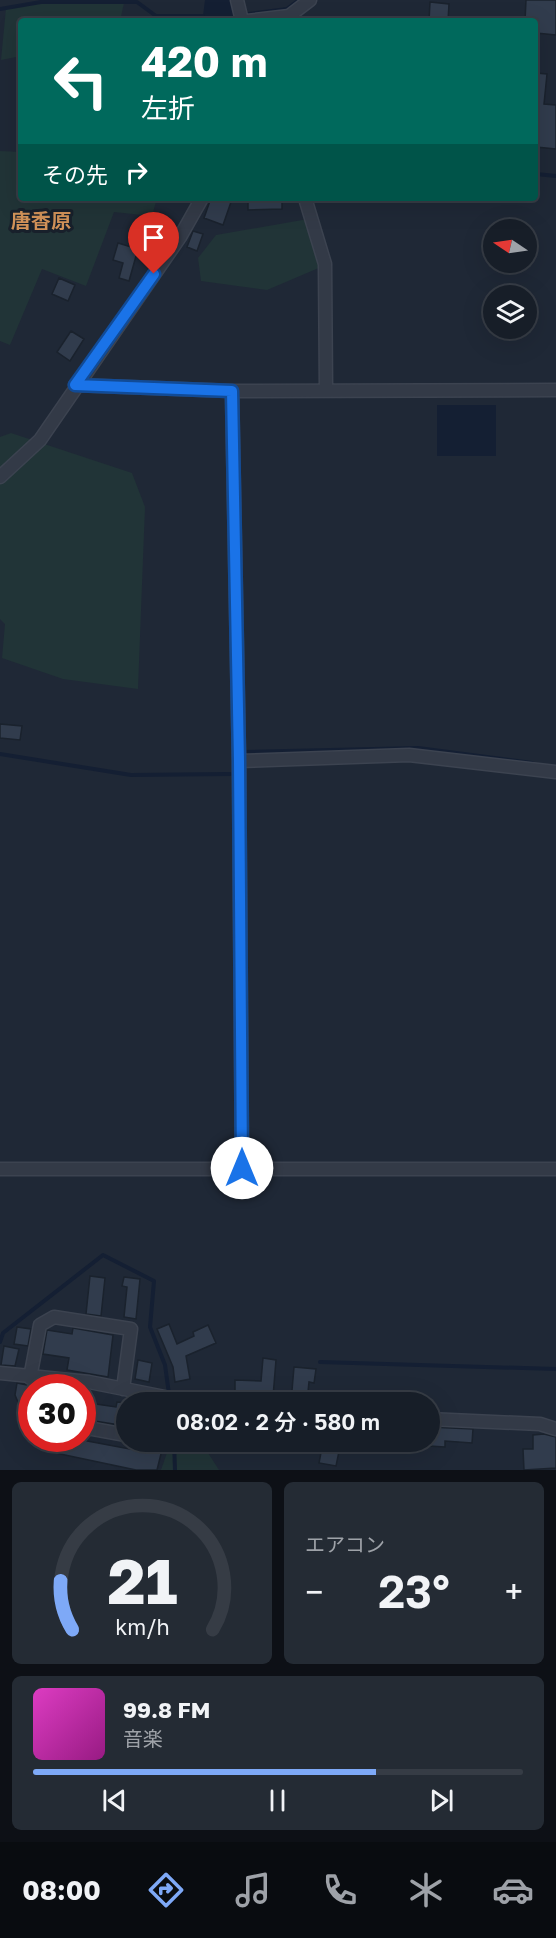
<!DOCTYPE html>
<html lang="ja">
<head>
<meta charset="utf-8">
<style>
	:root { --surface:#171e28; --page:#242b34; --text:#f1f3f6; --muted:#9ea2a8; --line:#363c45; --accent:#7ea9f7 }
	body { margin:0; font-family:"Golos Text","Noto Sans JP",sans-serif; background:var(--page); color:var(--text); height:100vh; display:flex; flex-direction:column; font-size:22px; white-space:nowrap }
	* { box-sizing:border-box; margin:0 }
	p { font-size:20px; color:var(--muted) }
	.icon { flex:none; width:33px; height:33px; fill:none; stroke:currentColor; stroke-width:2; stroke-linecap:round; stroke-linejoin:round }
	.map { position:relative; height:1470px; overflow:hidden }
	.panel { display:flex; flex-direction:column; gap:12px; padding:12px; background:#0d1016; flex:1 }
	.panel>* { flex:none }
	.top-card { position:absolute; left:18px; top:18px; width:520px; height:183px; border-radius:6px; box-shadow:0 6px 24px #0002,0 0 0 2px var(--line); background:#00695c; color:#fff; overflow:hidden }
	.needle { width:39px; rotate:283deg }
	.buttons { position:absolute; left:483px; top:219px; display:grid; gap:12px }
	.buttons a { display:grid; place-items:center; width:54px; height:54px; border-radius:50%; background:var(--surface); box-shadow:0 6px 24px #0002,0 0 0 2px var(--line); font-size:30px }
	.speed { position:absolute; left:18px; top:1374px; display:flex; gap:12px; font-size:30px; font-weight:700; text-align:center }
	.speed>* { display:grid; place-content:center; width:78px; height:78px; border-radius:50%; background:var(--surface); box-shadow:0 6px 24px #0002,0 0 0 2px var(--line); line-height:1 }
	.speed .limit { border:9px solid #d22; background:#fff; color:#111 }
	.pin { position:absolute; display:grid; place-items:center; width:51px; height:51px; color:#fff; margin:-62px -26px; border-radius:50% 50% 50% 0; rotate:-45deg; box-shadow:0 0 6px #0007 }
	.pin .icon { rotate:45deg }
	.me { position:absolute; width:66px; margin:-33px; rotate:0deg; stroke-linejoin:round; filter:drop-shadow(0 0 4px #0008) }
	.turn { display:flex; align-items:center; gap:21px; height:126px; padding:0 24px; font-size:27px }
	.turn .icon { width:78px; height:78px; stroke-width:2.5 }
	.turn b { display:block; font-size:42px; line-height:51px }
	.then { display:flex; align-items:center; height:57px; padding:0 24px; background:#0003; gap:12px; font-size:22px }
	.big { font-size:45px; font-weight:600; line-height:1.1 }
	.panel .widget { flex:1; display:flex; flex-direction:column; justify-content:center; gap:9px; min-width:0; padding:0 21px; border-radius:9px; background:var(--page) }
	.panel .dial { align-items:center; gap:0 }
	.dial svg { height:156px; overflow:visible; fill:none; stroke:var(--line); stroke-width:7; stroke-linecap:round; text-anchor:middle }
	.dial text { fill:var(--text); stroke:none }
	.song { display:flex; align-items:center; gap:18px }
	.cover { width:72px; height:72px; border-radius:9px; background:linear-gradient(135deg,hsl(310 70% 55%),hsl(310 70% 35%)) }
	.played { height:6px; border-radius:3px; background:linear-gradient(90deg,var(--accent) 70%,var(--line) 70%) }
	.keys { display:flex; justify-content:space-around; direction:ltr }
	.heat { display:flex; justify-content:space-between; align-items:center; font-size:33px; direction:ltr }
	.panel .tiles { flex:1; display:grid; gap:12px; grid-template-columns:1fr 1fr }
	.widget:last-child { grid-column:span 2 }
	.trip { position:absolute; left:116px; top:1392px; width:324px; height:60px; border-radius:30px; background:var(--surface); box-shadow:0 6px 24px #0002,0 0 0 2px var(--line); font-weight:600; line-height:60px; text-align:center }
	.dock { display:flex; height:96px; justify-content:space-around; align-items:center; background:#090c10; color:var(--muted) }
	.dock .icon { width:42px; height:42px }
	.dock .selected { color:var(--accent) }
	.dock b { font-size:27px; color:var(--text) }
	.map>svg:first-child { display:block }
</style>
</head>
<body>
<div class="map">
<svg width="556" height="1470" viewBox="0 0 556 1470">
	<rect width="100%" height="100%" fill="#1f2836"/>
	<path fill="#213437" d="M41,2L123,3H124L120,21H21V56L1,60L6,8Z
		M0,151L21,152V198H157L152,216L114,212L86,286L42,269L10,345L0,341Z
		M308,219L321,267L267,290L201,281L198,258L216,235Z
		M11,433L132,473L145,507L138,689L63,679L2,658L5,624L0,619V437Z
		M168,1442H201L219,1470H161L168,1450Z"/>
	<path fill="#141f33" d="M205,0H232L236,21H220L203,16Z
		M437,405H496V456H437Z"/>
	<g fill="none" stroke-linecap="round" stroke-linejoin="round">
		<path stroke="#141f33" stroke-width="4" d="M0,9L41,2H137L156,16H203
			M249,14L287,9L299,0
			M536,174L556,176
			M243,752L418,748L532,763
			M0,754L131,775L230,774
			M0,1342L3,1333L103,1255L154,1281L150,1327L165,1365L169,1394
			M320,1362L556,1369
			M174,1442L175,1470"/>
	</g>
	<path fill="#313c4d" stroke="#1a222d" stroke-width="1.5" d="M526,0H556V35L536,33V21H525Z
		M430,2L449,4L448,21H429Z
		M536,73L547,74L544,104L556,105V149L536,147Z
		M211,198L231,202L223,225L204,218Z
		M248,198H282V209L248,210Z
		M193,231L203,234L197,251L187,247Z
		M118,243L138,249L129,281L119,278L123,263L113,260Z
		M59,278L75,285L68,301L52,294Z
		M71,331L84,339L70,361L57,352Z
		M0,724L22,726L20,740L0,738Z
		M90,1276L105,1278L101,1316L86,1314Z
		M124,1277L140,1279L136,1319L124,1317L127,1287L122,1286Z
		M169,1324L177,1344L194,1336L193,1332L208,1325L216,1343L186,1356L190,1379L175,1382L173,1367L157,1329Z
		M17,1327L31,1329L28,1346L14,1344Z
		M73,1328L113,1335L108,1377L67,1370L69,1358L43,1354L47,1330L72,1334Z
		M4,1346L19,1349L15,1366L1,1365Z
		M263,1358L276,1360L273,1397H249V1401H235V1380L261,1381Z
		M138,1360L152,1363L149,1382L135,1379Z
		M294,1367L316,1369L314,1383L309,1382L307,1402H291Z
		M17,1383L32,1386V1409L20,1407L15,1395Z
		M82,1402L116,1407L117,1402L126,1403V1426L82,1419Z
		M429,1427L473,1429L472,1443L445,1441V1447L429,1446Z
		M544,1434L556,1437V1468L524,1470L523,1449H533V1435Z
		M48,1438L82,1440L140,1451L142,1442H164L157,1470H136L46,1451Z
		M323,1442H341L336,1466L319,1463Z"/>
	<g fill="none" stroke-linecap="round" stroke-linejoin="round">
		<defs>
			<path id="minor" d="M237,0L242,21
				M247,21L289,16L310,0
				M305,198L325,264L326,391
				M75,385L232,391L556,390
				M232,391L239,761L242,1168
				M0,477L40,440L180,237L202,198
				M239,761L409,755L556,772
				M0,1169H556
				M0,1373L89,1382L190,1402
				M30,1378L40,1325L54,1317L131,1329L123,1389
				M429,1419L540,1424L556,1429
				M82,1427L126,1435"/>
		</defs>
		<use href="#minor" stroke="#3c4350" stroke-width="15"/>
		<use href="#minor" stroke="#333a47" stroke-width="12"/>
	</g>
	<g fill="none" stroke-linecap="round" stroke-linejoin="round">
		<defs>
			<path id="route" d="M154,274L75,385L232,391L239,761L242,1168"/>
		</defs>
		<use href="#route" stroke="#114b97" stroke-width="15"/>
		<use href="#route" stroke="#1a73e8" stroke-width="10"/>
	</g>
	<g text-anchor="middle" dominant-baseline="central" stroke-width="6" stroke-linejoin="round" paint-order="stroke">
		<g font-size="20" font-weight="bold" fill="#d29259" stroke="#18202b">
			<text x="41" y="220">唐香原</text>
		</g>
	</g>
</svg>
<div class="buttons">
<a><svg class="needle" viewBox="-14 -14 28 28"><path d="M0-13l5 13h-10z" fill="#e53935"/><path d="M0 13l5-13h-10z" fill="#9ea2a8"/></svg></a>
<a><svg class="icon" aria-label="layers" viewBox="0 0 24 24"><path d="M12 4l9 5-9 5-9-5zM3 14l9 5 9-5"/></svg></a>
</div>
<div class="speed"><div class="limit">30</div></div>
<div class="pin" style="left:154px;top:274px;background:#d93025"><svg class="icon" aria-label="arrive" viewBox="0 0 24 24"><path d="M6 21V4h12l-3 4 3 4H6"/></svg></div>
<svg class="me" style="left:242px;top:1168px" viewBox="-20 -20 40 40"><circle r="19" fill="#fff"/><path d="M0-13L10 11 0 6-10 11z" fill="#1a73e8"/></svg>
<div class="trip">08:02 · 2 分 · 580 m</div>
<div class="top-card">
<div class="turn"><svg class="icon" aria-label="left" viewBox="0 0 24 24"><path d="M17 20v-9H6M10 6l-5 5 5 5"/></svg><div><b>420 m</b>左折</div></div>
<div class="then">その先<svg class="icon" aria-label="right" viewBox="0 0 24 24"><path d="M7 20v-9h11M14 6l5 5-5 5"/></svg></div>
</div>
</div>
<section class="panel">
<div class="tiles">
<div class="widget dial"><svg viewBox="0 0 100 80">
<path d="M14 69A42 42 0 1 1 86 69"/>
<path d="M14 69A42 42 0 0 1 8 44" stroke="#7ea9f7"/>
<text x="50" y="56" font-size="32" font-weight="700">21</text>
<text x="50" y="72" font-size="11">km/h</text>
</svg></div>
<div class="widget"><p>エアコン</p>
<div class="heat"><a>−</a><b class="big">23°</b><a>+</a></div>
</div>
<div class="widget">
<div class="song"><i class="cover"></i><div><b>99.8 FM</b><p>音楽</p></div></div>
<div class="played"></div>
<div class="keys"><svg class="icon" aria-label="previous" viewBox="0 0 24 24"><path d="M18 5L8 12l10 7zM5 5v14"/></svg><svg class="icon" aria-label="pause" viewBox="0 0 24 24"><path d="M8 5v14M16 5v14"/></svg><svg class="icon" aria-label="next" viewBox="0 0 24 24"><path d="M6 5l10 7-10 7zM19 5v14"/></svg></div>
</div>
</div>
</section>
<nav class="dock">
<b>08:00</b>
<svg class="icon selected" aria-label="directions" viewBox="0 0 24 24"><path d="M12 3l9 9-9 9-9-9zM9 14v-3h6M13 9l2 2-2 2"/></svg>
<svg class="icon" aria-label="music" viewBox="0 0 24 24"><path d="M9 18V5l10-2v13"/><circle cx="6" cy="18" r="3"/><circle cx="16" cy="16" r="3"/></svg>
<svg class="icon" aria-label="phone" viewBox="0 0 24 24"><path d="M5 4h4l2 5-3 2q2 4 5 5l2-3 5 2v4C11 20 4 13 5 4z"/></svg>
<svg class="icon" aria-label="climate" viewBox="0 0 24 24"><path d="M12 3v18M4 7l16 10M4 17L20 7"/></svg>
<svg class="icon" aria-label="car" viewBox="0 0 24 24"><path d="M5 17H2v-5l4-1 3-4h7l3 4 3 1v5h-3M9 17h6M6 11h13"/><circle cx="7" cy="17" r="2"/><circle cx="17" cy="17" r="2"/></svg>
</nav>
</body>
</html>
